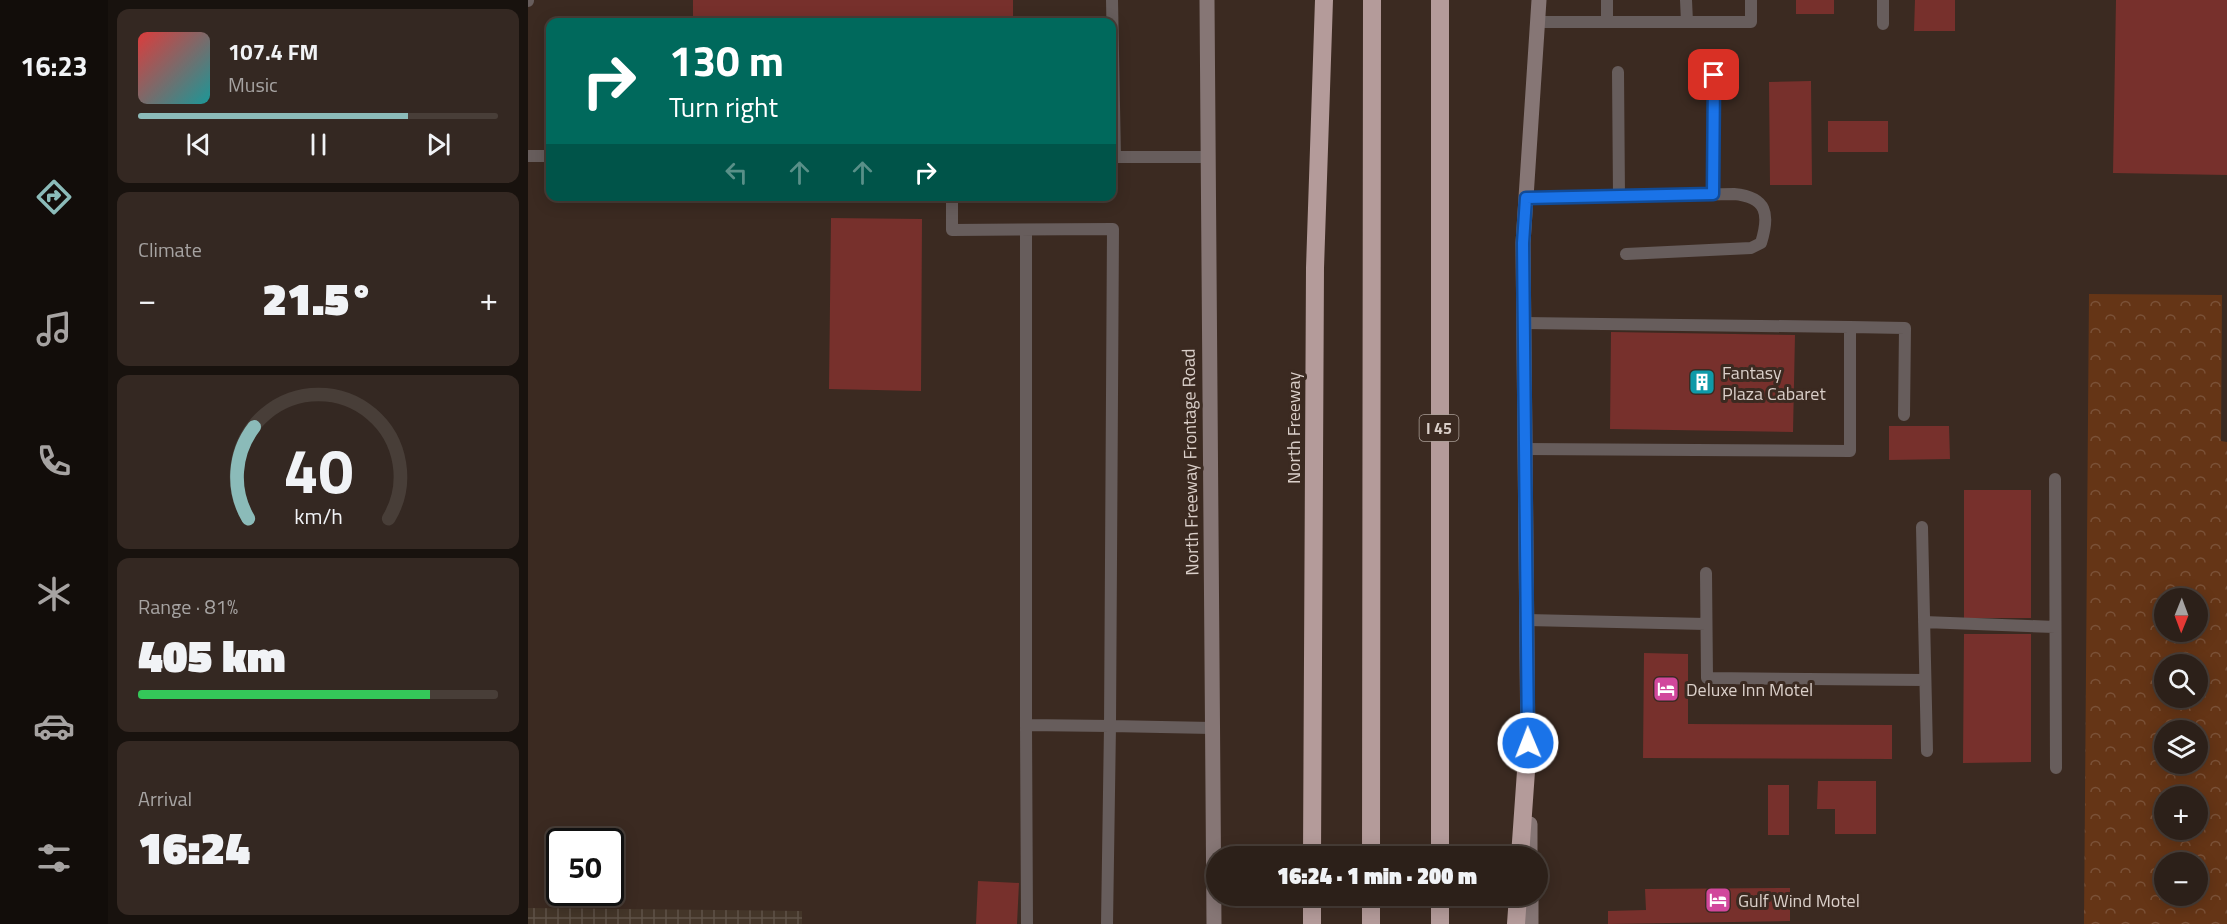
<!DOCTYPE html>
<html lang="en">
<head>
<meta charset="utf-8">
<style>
	:root { --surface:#2c2019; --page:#342822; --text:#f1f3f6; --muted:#a6a3a2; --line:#483e38; --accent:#8bbbb9 }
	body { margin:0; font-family:"Titillium Web",sans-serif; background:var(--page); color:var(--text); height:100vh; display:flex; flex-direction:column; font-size:22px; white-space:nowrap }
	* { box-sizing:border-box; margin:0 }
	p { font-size:20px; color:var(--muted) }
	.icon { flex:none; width:33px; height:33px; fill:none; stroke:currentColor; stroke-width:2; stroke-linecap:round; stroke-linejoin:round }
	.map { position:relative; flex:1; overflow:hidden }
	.sheet { display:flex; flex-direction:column; gap:9px; padding:9px; background:#18120e; width:420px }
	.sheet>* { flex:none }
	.guide { position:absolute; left:18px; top:18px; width:570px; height:183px; border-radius:12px; box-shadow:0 3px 15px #0003,0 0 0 2px var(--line); background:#00695c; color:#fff; overflow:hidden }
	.needle { width:39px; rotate:181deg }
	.fabs { position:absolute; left:1626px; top:588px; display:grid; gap:12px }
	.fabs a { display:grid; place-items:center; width:54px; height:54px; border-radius:50%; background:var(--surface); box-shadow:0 3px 15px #0003,0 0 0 2px var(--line); font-size:30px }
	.speed { position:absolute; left:18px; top:828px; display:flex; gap:12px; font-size:30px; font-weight:700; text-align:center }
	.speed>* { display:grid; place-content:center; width:78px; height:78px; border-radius:50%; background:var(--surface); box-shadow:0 3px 15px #0003,0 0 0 2px var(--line); line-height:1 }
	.speed .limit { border:3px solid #111; border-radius:9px; background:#fff; color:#111 }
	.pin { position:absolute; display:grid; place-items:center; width:51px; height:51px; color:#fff; margin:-26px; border-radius:12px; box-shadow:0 3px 9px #0006 }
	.me { position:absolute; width:66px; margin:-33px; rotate:359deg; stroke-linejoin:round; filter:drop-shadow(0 0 4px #0008) }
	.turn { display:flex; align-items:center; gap:21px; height:126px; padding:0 24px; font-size:27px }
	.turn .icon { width:78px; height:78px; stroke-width:2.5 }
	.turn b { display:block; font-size:42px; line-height:51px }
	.lanes { display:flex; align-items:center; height:57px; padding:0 24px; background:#0003; justify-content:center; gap:30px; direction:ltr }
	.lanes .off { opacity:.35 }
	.big { font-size:45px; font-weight:800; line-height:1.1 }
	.sheet .tile { flex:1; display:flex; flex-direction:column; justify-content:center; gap:9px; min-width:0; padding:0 21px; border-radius:12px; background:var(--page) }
	.sheet .dial { align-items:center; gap:0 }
	.dial svg { height:156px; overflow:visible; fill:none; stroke:var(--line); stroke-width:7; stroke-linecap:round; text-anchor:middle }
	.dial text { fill:var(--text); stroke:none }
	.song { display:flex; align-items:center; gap:18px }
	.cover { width:72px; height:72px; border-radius:9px; background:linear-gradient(135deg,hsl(0 70% 55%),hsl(180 70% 35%)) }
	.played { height:6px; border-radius:3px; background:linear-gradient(90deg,var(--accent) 75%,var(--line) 75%) }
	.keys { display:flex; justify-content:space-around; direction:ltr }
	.heat { display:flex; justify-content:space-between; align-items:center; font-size:33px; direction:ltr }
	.charge { height:9px; border-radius:4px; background:linear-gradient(90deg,#34c759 81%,var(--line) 0) }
	.trip { position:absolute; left:678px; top:846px; width:342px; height:60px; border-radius:30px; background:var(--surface); box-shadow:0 3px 15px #0003,0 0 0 2px var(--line); font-weight:800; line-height:60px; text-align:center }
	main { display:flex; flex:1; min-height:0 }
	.menu { display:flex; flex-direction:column; width:108px; justify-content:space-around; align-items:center; background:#120d0a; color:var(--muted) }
	.menu .icon { width:42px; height:42px }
	.menu .selected { color:var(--accent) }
	.menu b { font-size:27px; color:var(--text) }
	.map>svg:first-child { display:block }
</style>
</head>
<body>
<main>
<nav class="menu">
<b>16:23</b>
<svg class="icon selected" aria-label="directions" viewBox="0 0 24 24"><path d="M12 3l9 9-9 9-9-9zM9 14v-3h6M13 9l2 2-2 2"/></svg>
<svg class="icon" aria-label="music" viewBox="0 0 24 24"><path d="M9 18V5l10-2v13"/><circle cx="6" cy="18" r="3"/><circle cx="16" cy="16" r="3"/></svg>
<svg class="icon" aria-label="phone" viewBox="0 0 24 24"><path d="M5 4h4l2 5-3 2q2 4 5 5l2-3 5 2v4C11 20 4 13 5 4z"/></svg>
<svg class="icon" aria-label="climate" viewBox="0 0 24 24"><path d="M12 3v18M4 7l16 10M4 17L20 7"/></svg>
<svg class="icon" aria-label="car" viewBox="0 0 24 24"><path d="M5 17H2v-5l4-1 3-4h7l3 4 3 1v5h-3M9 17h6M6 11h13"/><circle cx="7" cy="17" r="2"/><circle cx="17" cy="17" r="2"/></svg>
<svg class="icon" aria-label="filters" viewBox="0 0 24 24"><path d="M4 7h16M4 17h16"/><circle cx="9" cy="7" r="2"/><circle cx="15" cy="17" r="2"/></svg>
</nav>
<section class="sheet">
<div class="tile">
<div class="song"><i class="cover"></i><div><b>107.4 FM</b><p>Music</p></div></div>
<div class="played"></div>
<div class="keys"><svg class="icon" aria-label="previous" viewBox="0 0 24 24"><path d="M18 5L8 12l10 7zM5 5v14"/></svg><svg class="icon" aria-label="pause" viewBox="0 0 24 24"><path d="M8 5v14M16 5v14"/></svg><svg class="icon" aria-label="next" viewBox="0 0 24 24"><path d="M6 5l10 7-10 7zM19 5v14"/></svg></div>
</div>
<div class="tile"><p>Climate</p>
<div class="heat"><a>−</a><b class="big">21.5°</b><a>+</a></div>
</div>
<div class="tile dial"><svg viewBox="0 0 100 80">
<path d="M14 69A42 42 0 1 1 86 69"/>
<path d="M14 69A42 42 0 0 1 17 22" stroke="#8bbbb9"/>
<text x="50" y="56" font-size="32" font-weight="700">40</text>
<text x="50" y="72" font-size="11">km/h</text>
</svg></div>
<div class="tile"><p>Range · 81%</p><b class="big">405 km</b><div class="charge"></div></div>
<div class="tile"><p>Arrival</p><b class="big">16:24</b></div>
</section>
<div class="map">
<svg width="1699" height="924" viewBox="0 0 1699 924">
	<defs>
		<pattern id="industrial-grid" width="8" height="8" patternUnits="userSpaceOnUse" patternTransform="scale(1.5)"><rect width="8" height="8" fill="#443629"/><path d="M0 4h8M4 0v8" fill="none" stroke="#5e5247"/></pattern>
		<pattern id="forest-crowns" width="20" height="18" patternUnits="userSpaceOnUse" patternTransform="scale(1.5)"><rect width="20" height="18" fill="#653516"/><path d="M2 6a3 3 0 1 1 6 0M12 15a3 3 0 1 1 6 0" fill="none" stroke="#7a5137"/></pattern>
	</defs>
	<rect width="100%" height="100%" fill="#3b2a21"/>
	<path fill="url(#industrial-grid)" d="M0,908L274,911V924H0Z"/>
	<path fill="url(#forest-crowns)" fill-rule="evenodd" d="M1561,294L1694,295L1693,441L1699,442V924H1556ZM1636,598H1670V632H1636ZM1636,664H1670V698H1636ZM1636,730H1670V764H1636ZM1636,796H1670V830H1636ZM1670,862V896H1636V862Z"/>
	<path fill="#77302c" d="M165,0H485V18L494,17V22H165Z
		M1268,0H1306V14H1268Z
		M1387,0H1427V31H1386Z
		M1588,0H1699V175L1585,173Z
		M1283,81L1284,185H1242L1241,82Z
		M1300,121H1360V152H1300Z
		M303,218L394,219L393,391L301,389Z
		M1083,332L1267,335L1265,432L1082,429Z
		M1361,426H1421L1422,459L1361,460Z
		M1436,490H1503V618H1436Z
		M1436,634H1503V762L1435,763Z
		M1116,653L1160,654V724L1364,725V759L1115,758Z
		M1290,781H1348V834H1307V809H1289Z
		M1240,785H1261V835H1240Z
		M450,881L491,883L489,924H448Z
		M1262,888V921L1080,924V911L1118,910L1117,889Z"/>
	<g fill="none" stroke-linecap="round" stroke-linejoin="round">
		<path stroke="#675d5c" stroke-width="12" d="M584,0L587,157
			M1079,0V22
			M1158,0L1159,22
			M1355,0V24
			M0,1V0
			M1009,22H1223V0
			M1090,72L1091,196
			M0,156H22
			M584,157H679
			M1185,194L1186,75
			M424,196V230L585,229L582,726L684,728
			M998,198L1206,194C1239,197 1242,214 1233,243L1223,248L1098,254
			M498,230V725L582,726L579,924
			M996,323L1322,327V451L997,449
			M1322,327L1377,328L1376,415
			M1527,479L1528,768
			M1394,527L1399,751
			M1178,573L1179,678L1397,680
			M999,620L1178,624
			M1396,622L1527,627
			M498,725L499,924"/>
		<path stroke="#867675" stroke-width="15" d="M679,0L686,924
			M1000,752L995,243L1011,0
			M1002,824V856
			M1003,896V924"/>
		<path stroke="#b49b9a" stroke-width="18" d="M912,0V856
			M784,856L787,268L796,0
			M843,856L844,0
			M992,856L1000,743
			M912,896V924
			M784,924V896
			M843,924V896
			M988,924L990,896"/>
	</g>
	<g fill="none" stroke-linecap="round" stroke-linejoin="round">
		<defs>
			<path id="route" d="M1000,743L995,243L998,198L1185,194L1186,75"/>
		</defs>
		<use href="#route" stroke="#114b97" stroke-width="15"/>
		<use href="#route" stroke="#1a73e8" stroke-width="10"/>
	</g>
	<defs>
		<symbol id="building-square" viewBox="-11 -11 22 22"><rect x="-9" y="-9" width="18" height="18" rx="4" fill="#0f9aa8" stroke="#3b2a21"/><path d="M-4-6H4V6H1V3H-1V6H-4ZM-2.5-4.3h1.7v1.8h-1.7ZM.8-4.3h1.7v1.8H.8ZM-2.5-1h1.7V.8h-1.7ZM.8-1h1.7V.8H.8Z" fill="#fff"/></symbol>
		<symbol id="hotel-square" viewBox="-11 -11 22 22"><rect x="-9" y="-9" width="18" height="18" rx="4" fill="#d1479c" stroke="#3b2a21"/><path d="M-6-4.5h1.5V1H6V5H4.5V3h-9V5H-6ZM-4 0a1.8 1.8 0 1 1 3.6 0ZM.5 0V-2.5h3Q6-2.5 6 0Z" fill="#fff"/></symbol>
	</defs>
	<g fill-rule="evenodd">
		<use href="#building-square" x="1159" y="367" width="30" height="30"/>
		<use href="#hotel-square" x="1123" y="674" width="30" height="30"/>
		<use href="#hotel-square" x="1175" y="885" width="30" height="30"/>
	</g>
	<g text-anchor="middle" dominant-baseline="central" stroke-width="6" stroke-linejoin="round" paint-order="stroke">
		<rect fill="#3b2a21" stroke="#aa9e97" stroke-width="1.5" x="891.5" y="415" width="39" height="26" rx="4.5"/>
		<g font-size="16" font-weight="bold" fill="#dacfc9">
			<text x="911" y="428">I 45</text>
		</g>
		<g font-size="18" fill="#dacfc9" stroke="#3b2a21" text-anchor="start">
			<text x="1194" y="372">Fantasy<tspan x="1194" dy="21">Plaza Cabaret</tspan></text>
			<text x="1158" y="689">Deluxe Inn Motel</text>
			<text x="1210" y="900">Gulf Wind Motel</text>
		</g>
		<g font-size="18" fill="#dacfc9" stroke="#3b2a21">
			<text transform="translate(765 428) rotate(-90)">North Freeway</text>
			<text transform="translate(662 462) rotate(-91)">North Freeway Frontage Road</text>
		</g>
	</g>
</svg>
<div class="fabs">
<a><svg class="needle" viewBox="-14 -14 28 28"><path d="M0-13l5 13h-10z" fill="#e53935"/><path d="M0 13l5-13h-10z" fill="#a6a3a2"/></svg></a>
<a><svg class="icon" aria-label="search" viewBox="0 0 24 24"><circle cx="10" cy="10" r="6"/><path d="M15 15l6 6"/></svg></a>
<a><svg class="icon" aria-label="layers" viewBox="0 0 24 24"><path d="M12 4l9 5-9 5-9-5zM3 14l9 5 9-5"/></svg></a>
<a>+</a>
<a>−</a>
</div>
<div class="speed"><div class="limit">50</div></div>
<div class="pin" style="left:1186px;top:75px;background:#d93025"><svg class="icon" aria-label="arrive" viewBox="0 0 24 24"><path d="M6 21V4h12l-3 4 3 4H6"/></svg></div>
<svg class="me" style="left:1000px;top:743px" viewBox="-20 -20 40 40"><circle r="17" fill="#1a73e8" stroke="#fff" stroke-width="3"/><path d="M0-11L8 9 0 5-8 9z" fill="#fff"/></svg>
<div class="trip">16:24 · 1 min · 200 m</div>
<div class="guide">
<div class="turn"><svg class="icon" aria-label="right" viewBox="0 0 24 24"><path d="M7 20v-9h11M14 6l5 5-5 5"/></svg><div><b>130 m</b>Turn right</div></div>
<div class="lanes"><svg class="icon off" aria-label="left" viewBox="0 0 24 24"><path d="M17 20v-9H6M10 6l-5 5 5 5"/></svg><svg class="icon off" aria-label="ahead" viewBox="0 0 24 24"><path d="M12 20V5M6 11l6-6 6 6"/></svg><svg class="icon off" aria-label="ahead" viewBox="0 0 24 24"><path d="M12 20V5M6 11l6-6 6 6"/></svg><svg class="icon" aria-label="right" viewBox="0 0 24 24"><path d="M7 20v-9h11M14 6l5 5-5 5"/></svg></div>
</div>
</div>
</main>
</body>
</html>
